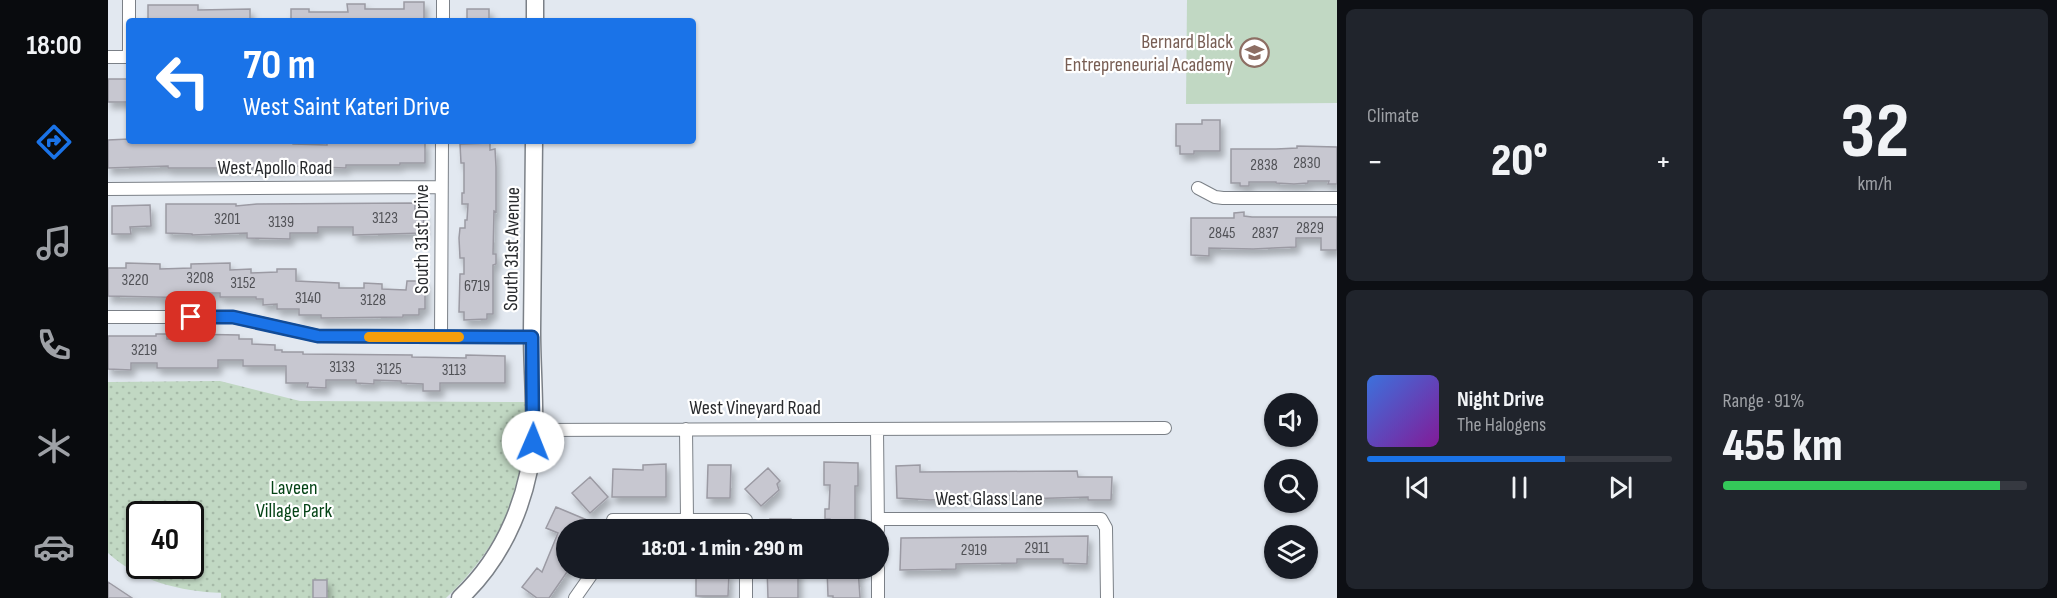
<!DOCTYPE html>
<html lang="en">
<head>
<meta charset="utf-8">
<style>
	:root { --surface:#171b24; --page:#20242c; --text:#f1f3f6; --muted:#9ea1a6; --line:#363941; --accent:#1a73e8 }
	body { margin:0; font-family:"Sofia Sans Condensed",sans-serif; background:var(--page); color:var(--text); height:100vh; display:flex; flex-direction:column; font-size:22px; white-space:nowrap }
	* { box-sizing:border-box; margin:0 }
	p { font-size:20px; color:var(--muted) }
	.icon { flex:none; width:33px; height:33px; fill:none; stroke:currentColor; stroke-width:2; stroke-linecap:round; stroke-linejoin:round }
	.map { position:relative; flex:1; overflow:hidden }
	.details { display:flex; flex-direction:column; gap:9px; padding:9px; background:#0d0f14; width:720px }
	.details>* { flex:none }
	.hud { position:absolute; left:18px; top:18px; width:570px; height:126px; border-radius:6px; box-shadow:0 2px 4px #0004; background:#1a73e8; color:#fff; overflow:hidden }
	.tools { position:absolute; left:1156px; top:393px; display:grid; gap:12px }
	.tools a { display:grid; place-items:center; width:54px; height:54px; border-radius:50%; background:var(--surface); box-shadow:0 2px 4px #0004; font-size:30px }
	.speed { position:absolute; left:18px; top:501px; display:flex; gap:12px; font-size:30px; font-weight:700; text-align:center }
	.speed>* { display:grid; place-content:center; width:78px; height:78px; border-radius:50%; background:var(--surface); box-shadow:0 2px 4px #0004; line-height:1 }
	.speed .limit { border:3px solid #111; border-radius:9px; background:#fff; color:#111 }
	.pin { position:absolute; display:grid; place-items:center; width:51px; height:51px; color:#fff; margin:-26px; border-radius:12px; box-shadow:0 3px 9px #0006 }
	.me { position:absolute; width:66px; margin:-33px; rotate:1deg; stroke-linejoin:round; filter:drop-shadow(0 0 4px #0008) }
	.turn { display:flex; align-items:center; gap:21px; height:126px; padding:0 18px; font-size:27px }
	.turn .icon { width:78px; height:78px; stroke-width:2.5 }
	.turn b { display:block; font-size:42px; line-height:51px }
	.big { font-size:45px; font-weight:800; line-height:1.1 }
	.details .widget { flex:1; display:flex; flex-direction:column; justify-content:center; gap:9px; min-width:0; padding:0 21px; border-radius:9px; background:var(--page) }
	.details .dial { align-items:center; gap:0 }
	.dial b { font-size:78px; line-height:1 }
	.song { display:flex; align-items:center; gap:18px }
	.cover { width:72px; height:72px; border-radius:9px; background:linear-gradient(135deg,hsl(220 70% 55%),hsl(290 70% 35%)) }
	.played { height:6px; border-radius:3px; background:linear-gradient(90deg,var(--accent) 65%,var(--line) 65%) }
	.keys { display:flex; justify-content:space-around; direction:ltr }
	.heat { display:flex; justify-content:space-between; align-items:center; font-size:33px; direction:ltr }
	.charge { height:9px; border-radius:4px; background:linear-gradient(90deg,#34c759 91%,var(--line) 0) }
	.details .tiles { flex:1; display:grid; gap:9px; grid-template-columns:repeat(2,1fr) }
	.trip { position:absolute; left:448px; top:519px; width:333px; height:60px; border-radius:30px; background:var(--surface); box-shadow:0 2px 4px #0004; font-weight:800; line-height:60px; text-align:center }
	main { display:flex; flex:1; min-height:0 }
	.menu { display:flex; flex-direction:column; width:108px; justify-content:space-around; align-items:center; background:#090b0e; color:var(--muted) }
	.menu .icon { width:42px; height:42px }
	.menu .current { color:var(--accent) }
	.menu b { font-size:27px; color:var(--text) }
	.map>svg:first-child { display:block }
</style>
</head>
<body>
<main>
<nav class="menu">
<b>18:00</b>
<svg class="icon current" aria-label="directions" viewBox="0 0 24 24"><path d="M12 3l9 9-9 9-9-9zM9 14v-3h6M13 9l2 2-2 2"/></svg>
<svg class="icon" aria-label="music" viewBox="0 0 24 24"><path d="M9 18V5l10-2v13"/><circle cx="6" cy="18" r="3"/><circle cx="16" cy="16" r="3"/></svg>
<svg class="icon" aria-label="phone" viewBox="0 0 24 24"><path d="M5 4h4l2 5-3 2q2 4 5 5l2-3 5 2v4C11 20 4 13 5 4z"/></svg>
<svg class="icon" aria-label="climate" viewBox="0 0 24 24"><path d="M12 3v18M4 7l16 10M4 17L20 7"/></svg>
<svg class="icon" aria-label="car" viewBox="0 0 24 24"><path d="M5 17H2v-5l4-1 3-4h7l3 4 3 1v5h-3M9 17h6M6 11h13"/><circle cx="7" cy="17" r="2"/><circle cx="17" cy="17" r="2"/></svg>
</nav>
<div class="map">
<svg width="1229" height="598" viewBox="0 0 1229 598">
	<defs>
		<pattern id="park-dots" width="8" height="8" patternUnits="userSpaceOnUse" patternTransform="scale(1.5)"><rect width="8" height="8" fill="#c1d8c3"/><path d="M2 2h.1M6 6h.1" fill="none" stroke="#a6baa8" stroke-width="1.8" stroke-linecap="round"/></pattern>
		<filter id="shadow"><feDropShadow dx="3.5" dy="6" stdDeviation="3" flood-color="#0004"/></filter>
	</defs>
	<rect width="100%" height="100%" fill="#e2e8f0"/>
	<path fill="#c1d8c3" d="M1079,0H1229V103L1078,104Z"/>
	<path fill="url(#park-dots)" fill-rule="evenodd" d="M112,381L192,401L418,402C417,419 418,437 416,453C407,513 381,557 338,598H113V593C72,591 32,582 0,553V382ZM32,514H82V566H32Z"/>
	<path fill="#c7c7d0" stroke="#9b9aa3" stroke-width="1.5" filter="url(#shadow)" d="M296,2H316V21H183V9H201V12H240L239,4H257V9H296Z
		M40,5H90V10L142,9V21H40Z
		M359,9H381V21H359Z
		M0,79H21V102H0Z
		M1094,120H1112V151H1086V154H1072V146H1068V124H1094Z
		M21,139V141H185V144L219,145V141H317V163H292V165H238V168L181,166V167L166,168H60V166L0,168V140Z
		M382,143V150L387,149L388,167V212L386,211L385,254H388V264L385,265V314H379V319L356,320V312H351L352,274H356V258H352L351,238L352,228H357V220H359L360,204H354V193H356V163H353L352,144Z
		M1189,146L1229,147V184H1220L1221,181H1200V183L1186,184L1168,183V182H1141V186H1132V183H1123V149H1168L1189,148Z
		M307,203V210H315L316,233L245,235V227H210V233H182V239L139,238V233L84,235V234L58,233V204H128V206L149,204Z
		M42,205L43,226L22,227L23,234H4V206Z
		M1136,212V216L1144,217H1229V250H1213V238H1188V247L1145,249L1101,248V256L1083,255V218H1126V213Z
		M18,263L52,264V269L83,268V264L122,263V270L143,269V273L169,272V269H188V281L231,283V288H256V283L274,284V289L298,290L299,281H317V309H311V315H295V317L213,318V315H191V309H169V304L155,305V299H148V297H112V293H94V298L0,296V268H18Z
		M48,334H59V339H78V334L131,335V339H144V344L167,345V350H174V352H195V354L304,355V357L358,358V355L397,356V383H332V391H315V384L293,383V381L266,380V384L248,383V380H218V388L199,387L200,383H178V366H135V360H110V368H49V363H23V370L0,369V336H48Z
		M716,462L750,463V486H747V530H722V519H717V509H721L722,485H716Z
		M558,464V497H504L505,469L535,470V465Z
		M600,465H623L622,498H599Z
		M812,465V472L969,471L970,477H1004L1003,500H980V497L914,499V496L876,495V498L822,500L789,498L788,466Z
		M660,468L672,481L669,484L671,490L653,506L637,489Z
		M482,477L500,497L482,513L464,493Z
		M448,507L479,520L475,530H459V572L441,598H429L414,587L429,568L434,572L450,533L438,528Z
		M662,519H683V530H662Z
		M980,536L979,564L955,563V559H909V563L848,564V569L792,570L793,538Z
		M659,568H690V598H660Z
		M724,568H750L752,598H725V596H720L719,569Z
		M588,572L621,573L620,596H588Z
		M205,580H219V598H205Z
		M0,582L24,598H0Z"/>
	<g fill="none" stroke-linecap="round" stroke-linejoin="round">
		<defs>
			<path id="street" d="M335,21V0
				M0,57H21
				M21,57V0
				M1090,188L1107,197L1115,198H1229
				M0,189L333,187
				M0,317H125L210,336L424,337
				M333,337L334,141
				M578,429L579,519
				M769,429L770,530
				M426,430L1057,428
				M770,519H993L998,528L999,598
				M503,530L505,520H638V530
				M638,568V598
				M770,568V598
				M467,598L488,568"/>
			<path id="secondary" d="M427,21V0
				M352,598C398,555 422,494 426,432C427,399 424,365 424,332C425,268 425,205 426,141"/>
		</defs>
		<use href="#street" stroke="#7b8087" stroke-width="14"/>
		<use href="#secondary" stroke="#7b8087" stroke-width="19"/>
		<use href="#street" stroke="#fff" stroke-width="12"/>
		<use href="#secondary" stroke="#fff" stroke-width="16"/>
	</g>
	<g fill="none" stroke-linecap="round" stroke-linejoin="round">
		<defs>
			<path id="route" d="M83,317H125L210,336L424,337L425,442"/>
		</defs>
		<use href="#route" stroke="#114b97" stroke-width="15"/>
		<use href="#route" stroke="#1a73e8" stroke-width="10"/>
		<path stroke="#f59e0b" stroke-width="10" d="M261,337H351"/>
	</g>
	<defs>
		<symbol id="school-ring" viewBox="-11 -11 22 22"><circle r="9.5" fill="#fff" stroke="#8d6e63" stroke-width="1.5"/><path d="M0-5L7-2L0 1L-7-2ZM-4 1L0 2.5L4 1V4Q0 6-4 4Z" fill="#8d6e63"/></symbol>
	</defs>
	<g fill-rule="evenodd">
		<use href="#school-ring" x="1130" y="36" width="33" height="33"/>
	</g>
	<g text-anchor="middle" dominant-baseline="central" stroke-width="4.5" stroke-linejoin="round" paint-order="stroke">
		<g font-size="16" fill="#505156">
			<text x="1199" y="163">2830</text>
			<text x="1156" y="165">2838</text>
			<text x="277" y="218">3123</text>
			<text x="119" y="219">3201</text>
			<text x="173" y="222">3139</text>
			<text x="1202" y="228">2829</text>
			<text x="1114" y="233">2845</text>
			<text x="1157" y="233">2837</text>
			<text x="92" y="278">3208</text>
			<text x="27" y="280">3220</text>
			<text x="135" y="283">3152</text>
			<text x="369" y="286">6719</text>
			<text x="200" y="298">3140</text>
			<text x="265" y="300">3128</text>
			<text x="36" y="350">3219</text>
			<text x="234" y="367">3133</text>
			<text x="281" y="369">3125</text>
			<text x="346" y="370">3113</text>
			<text x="929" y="548">2911</text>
			<text x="866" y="550">2919</text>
		</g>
		<g font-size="20" fill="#785e54" stroke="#fff" text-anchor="end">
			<text x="1125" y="42">Bernard Black<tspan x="1125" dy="23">Entrepreneurial Academy</tspan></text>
		</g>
		<g font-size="20" fill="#282a2d" stroke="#fff">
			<text x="167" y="168">West Apollo Road</text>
			<text transform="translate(314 239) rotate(-90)">South 31st Drive</text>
			<text transform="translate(404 249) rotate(-89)">South 31st Avenue</text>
			<text x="647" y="408">West Vineyard Road</text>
			<text x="881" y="499">West Glass Lane</text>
		</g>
		<g font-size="20" fill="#054316" stroke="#fff">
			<text x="186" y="488">Laveen<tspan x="186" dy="23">Village Park</tspan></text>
		</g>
	</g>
</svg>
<div class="tools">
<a><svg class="icon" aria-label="sound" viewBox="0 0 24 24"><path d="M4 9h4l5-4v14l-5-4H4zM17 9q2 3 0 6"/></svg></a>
<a><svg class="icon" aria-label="search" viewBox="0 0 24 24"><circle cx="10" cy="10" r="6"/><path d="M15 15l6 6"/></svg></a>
<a><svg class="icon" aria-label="layers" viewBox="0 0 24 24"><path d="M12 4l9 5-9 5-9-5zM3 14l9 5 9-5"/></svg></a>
</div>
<div class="speed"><div class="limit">40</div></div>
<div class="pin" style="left:83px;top:317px;background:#d93025"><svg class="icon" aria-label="arrive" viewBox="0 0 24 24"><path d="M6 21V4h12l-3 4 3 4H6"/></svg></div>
<svg class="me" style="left:425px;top:442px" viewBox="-20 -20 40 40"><circle r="19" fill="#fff"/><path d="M0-13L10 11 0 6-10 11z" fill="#1a73e8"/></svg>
<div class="trip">18:01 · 1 min · 290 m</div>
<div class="hud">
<div class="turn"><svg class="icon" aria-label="left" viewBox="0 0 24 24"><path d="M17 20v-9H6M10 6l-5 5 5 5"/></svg><div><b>70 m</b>West Saint Kateri Drive</div></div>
</div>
</div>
<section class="details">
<div class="tiles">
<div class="widget"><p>Climate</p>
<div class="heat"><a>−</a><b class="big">20°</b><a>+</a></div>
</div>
<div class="widget dial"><b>32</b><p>km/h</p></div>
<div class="widget">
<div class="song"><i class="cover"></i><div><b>Night Drive</b><p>The Halogens</p></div></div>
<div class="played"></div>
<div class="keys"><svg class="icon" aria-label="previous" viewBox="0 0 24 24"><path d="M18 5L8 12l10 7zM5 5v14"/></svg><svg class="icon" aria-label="pause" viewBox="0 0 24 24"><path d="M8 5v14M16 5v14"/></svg><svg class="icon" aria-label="next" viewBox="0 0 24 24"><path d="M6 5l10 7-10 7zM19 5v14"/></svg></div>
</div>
<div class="widget"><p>Range · 91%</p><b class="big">455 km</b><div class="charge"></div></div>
</div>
</section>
</main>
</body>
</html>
